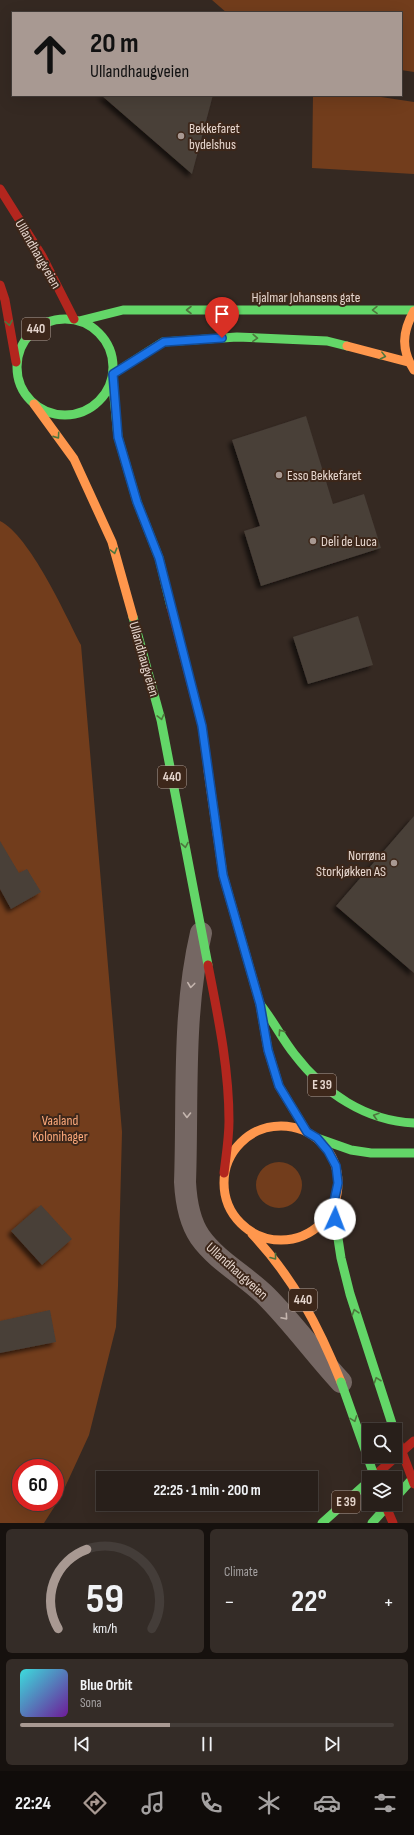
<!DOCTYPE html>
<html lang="en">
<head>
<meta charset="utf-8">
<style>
	:root { --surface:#281f1a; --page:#342c27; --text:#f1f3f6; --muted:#a5a2a2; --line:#443d39; --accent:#a89992 }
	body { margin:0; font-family:"Sofia Sans Condensed",sans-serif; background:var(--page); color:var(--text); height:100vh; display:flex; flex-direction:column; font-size:15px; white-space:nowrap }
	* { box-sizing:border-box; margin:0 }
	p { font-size:13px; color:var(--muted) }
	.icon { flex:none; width:22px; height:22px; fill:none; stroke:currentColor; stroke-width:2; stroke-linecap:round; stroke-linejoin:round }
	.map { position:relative; height:1523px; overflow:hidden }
	.side { display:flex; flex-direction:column; gap:6px; padding:6px; background:#16110e; flex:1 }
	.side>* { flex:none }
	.banner { position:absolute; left:12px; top:12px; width:390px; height:84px; border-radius:0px; box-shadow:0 4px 16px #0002,0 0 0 1px var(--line); background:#a89992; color:#111; overflow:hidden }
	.controls { position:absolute; left:362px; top:1423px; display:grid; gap:8px }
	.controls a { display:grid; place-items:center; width:40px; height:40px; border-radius:0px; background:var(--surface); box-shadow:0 4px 16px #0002,0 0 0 1px var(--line); font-size:20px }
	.speed { position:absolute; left:12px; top:1459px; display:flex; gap:8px; font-size:20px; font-weight:700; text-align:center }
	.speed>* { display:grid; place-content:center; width:52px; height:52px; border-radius:50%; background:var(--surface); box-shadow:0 4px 16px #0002,0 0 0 1px var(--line); line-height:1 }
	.speed .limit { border:6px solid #d22; background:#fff; color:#111 }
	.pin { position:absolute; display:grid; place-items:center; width:34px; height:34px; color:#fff; margin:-41px -17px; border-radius:50% 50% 50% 0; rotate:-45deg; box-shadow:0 0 4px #0007 }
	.pin .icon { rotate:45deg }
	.me { position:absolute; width:44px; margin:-22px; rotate:2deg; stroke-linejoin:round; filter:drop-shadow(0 0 3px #0008) }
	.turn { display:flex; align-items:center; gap:14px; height:84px; padding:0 12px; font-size:18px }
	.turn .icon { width:52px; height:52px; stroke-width:2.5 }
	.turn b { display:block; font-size:28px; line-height:34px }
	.big { font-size:30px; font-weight:700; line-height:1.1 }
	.side .tile { flex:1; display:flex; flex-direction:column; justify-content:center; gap:6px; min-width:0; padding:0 14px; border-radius:6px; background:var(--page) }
	.side .dial { align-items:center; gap:0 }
	.dial svg { height:104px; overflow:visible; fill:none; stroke:var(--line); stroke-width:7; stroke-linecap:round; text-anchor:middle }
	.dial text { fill:var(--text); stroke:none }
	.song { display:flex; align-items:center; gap:12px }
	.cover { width:48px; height:48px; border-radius:6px; background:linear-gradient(135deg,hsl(180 70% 55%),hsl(280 70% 35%)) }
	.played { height:4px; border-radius:2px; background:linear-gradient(90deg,var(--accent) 40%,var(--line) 40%) }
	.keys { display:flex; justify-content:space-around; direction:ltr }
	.heat { display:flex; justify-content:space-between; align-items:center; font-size:22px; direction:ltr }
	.side .tiles { flex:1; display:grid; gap:6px; grid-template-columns:1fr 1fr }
	.tile:last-child { grid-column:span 2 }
	.trip { position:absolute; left:96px; top:1471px; width:222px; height:40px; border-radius:0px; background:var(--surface); box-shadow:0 4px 16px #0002,0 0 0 1px var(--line); font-weight:700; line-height:40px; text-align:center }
	.menu { display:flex; height:64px; justify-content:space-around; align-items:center; background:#100c0a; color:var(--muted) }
	.menu .icon { width:28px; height:28px }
	.menu .on { color:var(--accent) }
	.menu b { font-size:18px; color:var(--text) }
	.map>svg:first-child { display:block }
</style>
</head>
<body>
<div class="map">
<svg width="414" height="1523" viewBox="0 0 414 1523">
	<defs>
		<filter id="shadow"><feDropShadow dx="-3.5" dy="3.5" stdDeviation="2" flood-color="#0009"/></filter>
	</defs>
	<rect width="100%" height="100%" fill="#352922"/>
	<path fill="#723d1c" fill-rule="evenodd" d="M212,0H414V72L401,70V13H227Z
		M313,95H368L414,102V174L312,168Z
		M0,521C30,536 65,614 81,645L122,1132L118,1286L116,1327L89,1435L60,1498L44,1523H0ZM21,1468H55V1502H21Z
		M256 1185a23 23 0 1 1 46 0a23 23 0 1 1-46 0Z"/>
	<path fill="#483f38" filter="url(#shadow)" d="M101,95H213L192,174L154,141Z
		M306,416L333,504L364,494L381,548L261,586L244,531L260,526L232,440Z
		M358,616L373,665L308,684L293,637Z
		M414,816V973L336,906Z
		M0,841L19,873L27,869L41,892L11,909L0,889Z
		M41,1205L72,1239L42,1265L11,1231Z
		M50,1310L56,1342L0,1353V1321Z"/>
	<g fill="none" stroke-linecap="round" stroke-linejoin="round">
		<path stroke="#756763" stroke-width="22" d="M201,933C182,1014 188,1099 185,1182C186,1201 189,1221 200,1237C217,1261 246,1276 266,1296C293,1323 315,1354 341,1382"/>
		<path stroke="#63d668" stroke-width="9" d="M17 367a48 48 0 1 1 96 0a48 48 0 1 1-96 0Z
			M79,321L123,310H414
			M113,374L163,342L237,337L327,341L347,346
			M112,377L118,437L137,502L159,558L171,607
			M133,617L161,720L208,965
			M260,1004C273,1020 282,1039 295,1055C324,1093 366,1121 414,1123
			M317,1138L351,1150L371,1153H414
			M333,1206L341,1258L350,1294L394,1430
			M395,1498L414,1477
			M322,1523L369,1481
			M372,1523L389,1504"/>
		<path stroke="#ff974d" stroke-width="9" d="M414,311C402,332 401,350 414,370
			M347,346L408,362
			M34,404L74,459L112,542L133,617
			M208,770L223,875L260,1004L268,1050L279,1086L307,1132
			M224 1183a57 57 0 1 1 114 0a57 57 0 1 1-114 0Z
			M252,1234C293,1277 319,1327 341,1382"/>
		<path stroke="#b3261e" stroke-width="9" d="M0,189L42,256L74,319
			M0,285L5,300L16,362
			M171,607L202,726L208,770
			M208,965C218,1016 229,1068 229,1121C229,1138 226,1156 224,1173
			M372,1478L414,1441"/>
		<path stroke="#63d668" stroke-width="9" d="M341,1382L375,1478"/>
		<path stroke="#b3261e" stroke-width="9" d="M395,1433L414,1484
			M385,1504L393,1523"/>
	</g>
	<defs><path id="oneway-chevron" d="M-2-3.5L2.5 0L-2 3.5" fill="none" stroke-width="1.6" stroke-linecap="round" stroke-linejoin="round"/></defs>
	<g stroke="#4e763d">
		<use href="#oneway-chevron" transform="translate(189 310) rotate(-180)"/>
		<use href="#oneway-chevron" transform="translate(375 310) rotate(179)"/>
		<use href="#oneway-chevron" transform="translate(9 323) rotate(80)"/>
		<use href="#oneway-chevron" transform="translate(255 338) rotate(3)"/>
		<use href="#oneway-chevron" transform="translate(383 356) rotate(14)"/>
		<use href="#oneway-chevron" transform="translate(57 436) rotate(55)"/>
		<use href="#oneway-chevron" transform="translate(114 551) rotate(75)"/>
		<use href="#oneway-chevron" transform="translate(161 717) rotate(76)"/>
		<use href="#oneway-chevron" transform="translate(185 845) rotate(80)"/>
		<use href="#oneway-chevron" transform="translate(281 1032) rotate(-123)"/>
		<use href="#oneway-chevron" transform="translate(376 1116) rotate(-163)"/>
		<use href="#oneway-chevron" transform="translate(274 1257) rotate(52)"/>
		<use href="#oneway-chevron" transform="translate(355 1312) rotate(-107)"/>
		<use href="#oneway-chevron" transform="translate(377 1380) rotate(-109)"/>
		<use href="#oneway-chevron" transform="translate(354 1419) rotate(70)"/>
	</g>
	<g stroke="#c4b5ae">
		<use href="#oneway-chevron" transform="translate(191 985) rotate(97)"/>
		<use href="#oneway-chevron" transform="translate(187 1115) rotate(91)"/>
		<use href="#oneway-chevron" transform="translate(285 1317) rotate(49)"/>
	</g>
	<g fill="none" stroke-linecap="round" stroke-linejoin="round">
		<defs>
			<path id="route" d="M222,338L164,342L113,374L118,437L137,502L159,558L202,726L223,875L260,1004L268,1050L279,1086L307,1132L317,1138L328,1151L336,1166L338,1183L333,1206L335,1219"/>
		</defs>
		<use href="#route" stroke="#114b97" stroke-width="10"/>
		<use href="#route" stroke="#1a73e8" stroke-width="7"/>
	</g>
	<g fill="#a89992" stroke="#3d271a" stroke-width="1.5">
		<circle cx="181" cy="136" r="4"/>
		<circle cx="279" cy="475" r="4"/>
		<circle cx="313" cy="541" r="4"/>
		<circle cx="394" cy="863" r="4"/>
	</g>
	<g text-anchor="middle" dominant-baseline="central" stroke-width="4" stroke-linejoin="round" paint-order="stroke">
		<g fill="#3d271a" stroke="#b3a298" stroke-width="1">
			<rect x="22" y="318" width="28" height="22" rx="3"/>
			<rect x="158" y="766" width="28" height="22" rx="3"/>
			<rect x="308" y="1074" width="28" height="22" rx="3"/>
			<rect x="289" y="1289" width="28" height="22" rx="3"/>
			<rect x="332" y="1491" width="28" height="22" rx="3"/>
		</g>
		<g font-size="13" font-weight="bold" fill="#e6d6ce">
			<text x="36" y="329">440</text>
			<text x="172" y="777">440</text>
			<text x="322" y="1085">E 39</text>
			<text x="303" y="1300">440</text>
			<text x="346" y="1502">E 39</text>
		</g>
		<g font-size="14" fill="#e6d6ce" stroke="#3d271a" text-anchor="start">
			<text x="189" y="128">Bekkefaret<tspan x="189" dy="16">bydelshus</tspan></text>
			<text x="287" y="475">Esso Bekkefaret</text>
			<text x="321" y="541">Deli de Luca</text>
			<text x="386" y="855" text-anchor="end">Norrøna<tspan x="386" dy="16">Storkjøkken AS</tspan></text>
		</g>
		<g font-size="14" fill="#e6d6ce" stroke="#3d271a">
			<text transform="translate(38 254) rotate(60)">Ullandhaugveien</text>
			<text x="306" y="297">Hjalmar Johansens gate</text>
			<text transform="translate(144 659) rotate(74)">Ullandhaugveien</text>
			<text transform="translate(237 1271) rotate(42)">Ullandhaugveien</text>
		</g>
		<g font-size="14" fill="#fca97b" stroke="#3d271a">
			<text x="60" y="1120">Vaaland<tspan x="60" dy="16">Kolonihager</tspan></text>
		</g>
	</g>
</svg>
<div class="controls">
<a><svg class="icon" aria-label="search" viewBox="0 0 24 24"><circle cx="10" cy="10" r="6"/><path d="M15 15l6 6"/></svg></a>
<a><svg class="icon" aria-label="layers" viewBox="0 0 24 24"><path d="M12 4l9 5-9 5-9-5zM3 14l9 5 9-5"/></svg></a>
</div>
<div class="speed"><div class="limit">60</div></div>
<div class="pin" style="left:222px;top:338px;background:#d93025"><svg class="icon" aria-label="arrive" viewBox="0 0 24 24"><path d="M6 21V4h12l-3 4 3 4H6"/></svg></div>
<svg class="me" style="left:335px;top:1219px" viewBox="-20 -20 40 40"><circle r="19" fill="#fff"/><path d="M0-13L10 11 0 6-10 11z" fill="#1a73e8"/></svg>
<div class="trip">22:25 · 1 min · 200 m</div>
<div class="banner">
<div class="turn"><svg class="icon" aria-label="ahead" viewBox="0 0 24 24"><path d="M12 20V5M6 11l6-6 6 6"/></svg><div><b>20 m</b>Ullandhaugveien</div></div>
</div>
</div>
<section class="side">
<div class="tiles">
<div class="tile dial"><svg viewBox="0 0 100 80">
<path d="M14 69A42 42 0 1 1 86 69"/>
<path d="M14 69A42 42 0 0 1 36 8" stroke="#a89992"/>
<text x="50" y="56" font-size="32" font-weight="700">59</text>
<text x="50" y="72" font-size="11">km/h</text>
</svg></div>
<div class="tile"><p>Climate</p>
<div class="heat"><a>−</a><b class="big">22°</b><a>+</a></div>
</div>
<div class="tile">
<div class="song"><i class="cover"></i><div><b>Blue Orbit</b><p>Sona</p></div></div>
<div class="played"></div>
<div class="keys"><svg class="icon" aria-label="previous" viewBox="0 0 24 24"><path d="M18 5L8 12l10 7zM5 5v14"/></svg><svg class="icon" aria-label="pause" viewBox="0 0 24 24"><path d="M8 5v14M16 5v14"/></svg><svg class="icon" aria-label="next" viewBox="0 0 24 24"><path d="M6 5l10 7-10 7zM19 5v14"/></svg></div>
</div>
</div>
</section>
<nav class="menu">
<b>22:24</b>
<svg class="icon on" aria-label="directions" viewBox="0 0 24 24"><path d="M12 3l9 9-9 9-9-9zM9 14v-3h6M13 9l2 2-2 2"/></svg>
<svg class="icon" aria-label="music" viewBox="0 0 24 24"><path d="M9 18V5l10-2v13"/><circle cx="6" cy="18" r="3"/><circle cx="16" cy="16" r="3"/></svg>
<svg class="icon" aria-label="phone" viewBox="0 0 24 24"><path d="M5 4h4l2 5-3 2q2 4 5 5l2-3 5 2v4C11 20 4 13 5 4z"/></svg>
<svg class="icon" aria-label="climate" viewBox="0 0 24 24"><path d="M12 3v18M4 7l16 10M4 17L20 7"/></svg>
<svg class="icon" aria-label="car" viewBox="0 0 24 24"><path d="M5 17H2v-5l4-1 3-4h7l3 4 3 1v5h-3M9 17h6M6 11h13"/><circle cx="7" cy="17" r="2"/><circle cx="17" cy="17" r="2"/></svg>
<svg class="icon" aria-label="filters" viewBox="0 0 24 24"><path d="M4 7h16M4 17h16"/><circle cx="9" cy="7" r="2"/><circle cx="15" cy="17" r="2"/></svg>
</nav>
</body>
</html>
